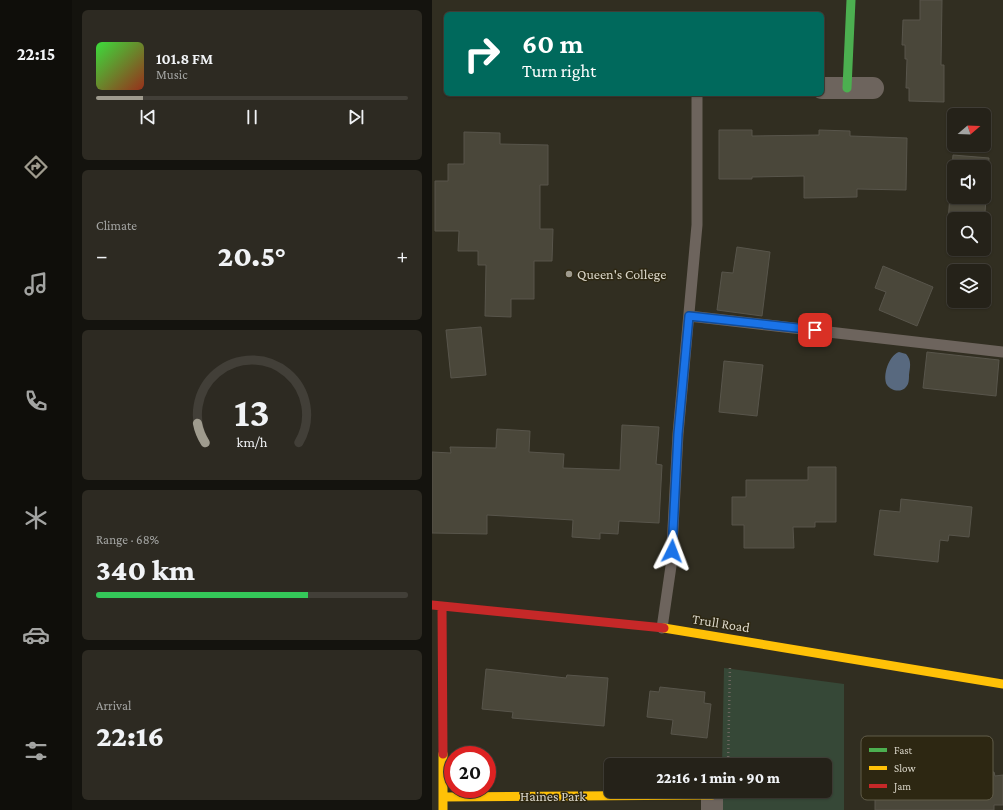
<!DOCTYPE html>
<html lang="en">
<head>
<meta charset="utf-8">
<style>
	:root { --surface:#252219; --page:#2d2a22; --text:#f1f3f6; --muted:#a3a4a2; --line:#423f38; --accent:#9f9b8e }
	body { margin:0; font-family:"Crimson Pro",serif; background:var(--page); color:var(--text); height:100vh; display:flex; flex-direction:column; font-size:15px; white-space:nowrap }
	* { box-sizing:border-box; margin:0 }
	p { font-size:13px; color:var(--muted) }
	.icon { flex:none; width:22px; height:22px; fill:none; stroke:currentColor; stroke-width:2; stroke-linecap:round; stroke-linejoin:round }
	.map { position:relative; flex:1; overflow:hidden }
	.details { display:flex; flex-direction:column; gap:10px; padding:10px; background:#14130e; width:360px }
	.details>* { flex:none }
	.guide { position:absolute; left:12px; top:12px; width:380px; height:84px; border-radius:6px; box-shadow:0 1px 3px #0004,0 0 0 1px var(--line); background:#00695c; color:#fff; overflow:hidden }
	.needle { width:26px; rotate:71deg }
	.fabs { position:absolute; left:515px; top:108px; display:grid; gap:8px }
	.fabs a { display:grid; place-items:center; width:44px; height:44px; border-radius:6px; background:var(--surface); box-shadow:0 1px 3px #0004,0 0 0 1px var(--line); font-size:20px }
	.speed { position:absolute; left:12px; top:746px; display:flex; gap:8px; font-size:20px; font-weight:700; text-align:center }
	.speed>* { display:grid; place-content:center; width:52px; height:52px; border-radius:50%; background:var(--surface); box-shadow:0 1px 3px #0004,0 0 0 1px var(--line); line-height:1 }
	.speed .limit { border:6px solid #d22; background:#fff; color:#111 }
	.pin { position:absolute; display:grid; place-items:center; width:34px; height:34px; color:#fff; margin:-17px; border-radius:8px; box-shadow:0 2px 6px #0006 }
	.me { position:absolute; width:44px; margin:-22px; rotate:3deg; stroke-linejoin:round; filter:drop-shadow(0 0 3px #0008) }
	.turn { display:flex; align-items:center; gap:14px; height:84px; padding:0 12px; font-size:18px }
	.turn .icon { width:52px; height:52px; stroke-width:2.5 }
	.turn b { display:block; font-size:28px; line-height:34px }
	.big { font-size:30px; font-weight:800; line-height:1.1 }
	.details .card { flex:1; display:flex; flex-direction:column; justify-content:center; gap:6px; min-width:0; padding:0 14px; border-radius:6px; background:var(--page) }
	.details .dial { align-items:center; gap:0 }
	.dial svg { height:104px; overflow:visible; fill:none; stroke:var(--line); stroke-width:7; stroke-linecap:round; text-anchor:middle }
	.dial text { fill:var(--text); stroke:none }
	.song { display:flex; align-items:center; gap:12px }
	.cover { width:48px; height:48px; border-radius:6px; background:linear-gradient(135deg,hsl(120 70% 55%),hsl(10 70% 35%)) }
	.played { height:4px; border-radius:2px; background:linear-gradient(90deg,var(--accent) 15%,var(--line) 15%) }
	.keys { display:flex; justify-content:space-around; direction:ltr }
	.heat { display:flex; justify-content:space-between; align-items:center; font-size:22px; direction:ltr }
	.charge { height:6px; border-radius:3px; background:linear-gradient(90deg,#34c759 68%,var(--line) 0) }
	.trip { position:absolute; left:172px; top:758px; width:228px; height:40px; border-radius:6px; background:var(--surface); box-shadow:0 1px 3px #0004,0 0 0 1px var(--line); font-weight:800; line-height:40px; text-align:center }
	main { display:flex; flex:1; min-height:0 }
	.tab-bar { display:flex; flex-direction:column; width:72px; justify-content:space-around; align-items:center; background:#0f0e0a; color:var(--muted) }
	.tab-bar .icon { width:28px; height:28px }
	.tab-bar .active { color:var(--accent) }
	.tab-bar b { font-size:18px; color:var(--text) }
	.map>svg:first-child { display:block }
</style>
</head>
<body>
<main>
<nav class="tab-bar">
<b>22:15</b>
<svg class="icon active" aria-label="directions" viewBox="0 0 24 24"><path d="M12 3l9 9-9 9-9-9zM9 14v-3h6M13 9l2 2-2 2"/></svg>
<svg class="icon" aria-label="music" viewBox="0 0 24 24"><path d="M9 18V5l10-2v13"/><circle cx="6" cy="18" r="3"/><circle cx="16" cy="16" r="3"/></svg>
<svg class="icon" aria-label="phone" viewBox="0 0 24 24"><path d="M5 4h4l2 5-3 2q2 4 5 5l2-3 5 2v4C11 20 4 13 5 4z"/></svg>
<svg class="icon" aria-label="climate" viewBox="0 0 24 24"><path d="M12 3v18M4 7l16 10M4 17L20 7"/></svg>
<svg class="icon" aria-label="car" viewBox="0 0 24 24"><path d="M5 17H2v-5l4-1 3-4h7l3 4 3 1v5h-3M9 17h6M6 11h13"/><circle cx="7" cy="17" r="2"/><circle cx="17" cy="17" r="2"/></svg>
<svg class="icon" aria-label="filters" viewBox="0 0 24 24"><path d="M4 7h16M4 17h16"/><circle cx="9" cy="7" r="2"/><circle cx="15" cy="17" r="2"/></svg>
</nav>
<section class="details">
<div class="card">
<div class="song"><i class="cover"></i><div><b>101.8 FM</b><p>Music</p></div></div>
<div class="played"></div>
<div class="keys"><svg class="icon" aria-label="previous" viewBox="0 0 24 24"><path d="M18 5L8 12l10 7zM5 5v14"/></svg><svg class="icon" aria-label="pause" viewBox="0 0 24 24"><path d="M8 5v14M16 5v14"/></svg><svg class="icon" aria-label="next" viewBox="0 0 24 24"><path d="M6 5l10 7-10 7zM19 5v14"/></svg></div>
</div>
<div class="card"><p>Climate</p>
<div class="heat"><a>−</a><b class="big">20.5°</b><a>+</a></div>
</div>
<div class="card dial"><svg viewBox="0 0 100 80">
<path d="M14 69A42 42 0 1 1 86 69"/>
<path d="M14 69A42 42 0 0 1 8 54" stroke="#9f9b8e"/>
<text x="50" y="56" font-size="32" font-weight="700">13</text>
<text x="50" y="72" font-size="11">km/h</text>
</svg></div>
<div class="card"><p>Range · 68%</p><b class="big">340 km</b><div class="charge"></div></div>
<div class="card"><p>Arrival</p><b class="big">22:16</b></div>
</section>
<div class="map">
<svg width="571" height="810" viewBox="0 0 571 810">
	<rect width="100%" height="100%" fill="#312e21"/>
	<path fill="#364837" d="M292,668L412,684V810H290V791H393V765H290Z"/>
	<path fill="#58697f" d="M467,352L474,354C480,361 478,367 477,375C477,379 477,384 474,387C469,393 459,391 455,385C450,376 457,355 467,352Z"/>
	<path fill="#4a473a" stroke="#58554b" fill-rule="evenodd" d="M488,0H510L509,65H512V102L477,101V88H474L475,59H473V45H470L471,20H488Z
		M287,130H320V136L387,135V130L418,131V136L475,138L474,190L425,189V197L372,198V176L320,177V179H287Z
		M32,132L68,133V144L116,145V185H108V229H121L120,261H102V299H79V317L53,316L54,265H46V251H26L27,231H3V181H16V164H32Z
		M521,155L557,158L552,226V219H522V235H515ZM522,167H552V197H522Z
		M305,247L338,252L330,316L285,310L290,272L301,273Z
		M451,266L501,287L485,326L447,310L454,292L443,288Z
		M49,327L54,375L19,378L14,330Z
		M495,352L567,360L564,396L491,388Z
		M292,361L331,365L325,416L287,412Z
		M190,425L227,427L224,464L230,465L227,523L187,521L186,534L168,533V539L140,537L141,520L55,515V534L0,533V452L19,453L18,447L64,448L65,429L98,431L97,452L132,454L131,468L188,470Z
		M376,467H404V522H383V527H361L362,548H312V525H300V497H314V480H376Z
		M469,499L540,507L537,537L517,535L516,541L508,540L506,562L442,555L448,510L468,512Z
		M54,669L134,678L135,675L176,678L172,726L80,718L81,712L50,709Z
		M228,687L273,692L272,703L279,704L275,738L239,734L241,720L215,717L218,691L227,692Z
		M562,772L563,776L571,775V805H562V810H443V781L515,780L514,774Z"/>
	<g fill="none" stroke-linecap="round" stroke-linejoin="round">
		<path stroke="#6d665f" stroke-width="2.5" stroke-dasharray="1 3" stroke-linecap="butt" d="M296,765L298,665"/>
		<path stroke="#6d645d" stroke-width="11" d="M257,316L571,352
			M230,628L239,566L246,434L265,225V94"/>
		<path stroke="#6d645d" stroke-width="22" d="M390,88H441
			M280,791V810"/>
		<path stroke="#4caf50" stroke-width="9" d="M415,88L419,0"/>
		<path stroke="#ffc107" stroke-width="9" d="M232,628L571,684
			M11,754V810
			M11,797L280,795"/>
		<path stroke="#c62828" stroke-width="9" d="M0,605L232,628
			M10,606L11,754"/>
	</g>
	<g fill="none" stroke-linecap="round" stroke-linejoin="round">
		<defs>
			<path id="route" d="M240,551L246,434L257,316L383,330"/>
		</defs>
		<use href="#route" stroke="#114b97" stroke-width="10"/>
		<use href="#route" stroke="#1a73e8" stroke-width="7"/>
	</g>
	<circle fill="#9f9b8e" stroke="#2d2712" stroke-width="1.5" cx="137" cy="274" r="4"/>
	<g text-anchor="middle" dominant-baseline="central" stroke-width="3" stroke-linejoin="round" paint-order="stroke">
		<g font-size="14" fill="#dad6c9" stroke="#2d2712" text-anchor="start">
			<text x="145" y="274">Queen's College</text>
		</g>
		<g font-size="14" fill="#dad6c9" stroke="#2d2712">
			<text transform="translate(289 623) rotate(9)">Trull Road</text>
			<text x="121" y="796">Haines Park</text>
		</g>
	</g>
	<rect x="429" y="736" width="132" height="64" rx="6" fill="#2d2712" stroke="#615c49" stroke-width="1"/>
	<rect x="437" y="748" width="18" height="4" fill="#4caf50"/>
	<rect x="437" y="766" width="18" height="4" fill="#ffc107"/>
	<rect x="437" y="784" width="18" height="4" fill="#c62828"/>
	<g font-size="11" fill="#dad6c9">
		<text x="462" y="754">Fast</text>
		<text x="462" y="772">Slow</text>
		<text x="462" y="790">Jam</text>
	</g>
</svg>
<div class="fabs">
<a><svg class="needle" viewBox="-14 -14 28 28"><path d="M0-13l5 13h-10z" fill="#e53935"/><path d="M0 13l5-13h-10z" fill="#a3a4a2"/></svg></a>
<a><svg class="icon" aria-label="sound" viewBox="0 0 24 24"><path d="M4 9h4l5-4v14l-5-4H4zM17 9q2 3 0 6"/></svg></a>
<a><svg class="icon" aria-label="search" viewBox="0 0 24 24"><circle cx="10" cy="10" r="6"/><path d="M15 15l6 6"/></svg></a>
<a><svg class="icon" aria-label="layers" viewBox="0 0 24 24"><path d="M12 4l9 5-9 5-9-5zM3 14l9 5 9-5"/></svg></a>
</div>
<div class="speed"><div class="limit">20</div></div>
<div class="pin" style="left:383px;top:330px;background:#d93025"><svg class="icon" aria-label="arrive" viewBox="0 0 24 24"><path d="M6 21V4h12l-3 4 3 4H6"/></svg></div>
<svg class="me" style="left:240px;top:551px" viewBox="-20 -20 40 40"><path d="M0-17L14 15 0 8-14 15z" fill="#1a73e8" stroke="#fff" stroke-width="4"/></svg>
<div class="trip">22:16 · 1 min · 90 m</div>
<div class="guide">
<div class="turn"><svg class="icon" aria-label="right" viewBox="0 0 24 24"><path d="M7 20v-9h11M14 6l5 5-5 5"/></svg><div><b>60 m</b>Turn right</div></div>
</div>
</div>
</main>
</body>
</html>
